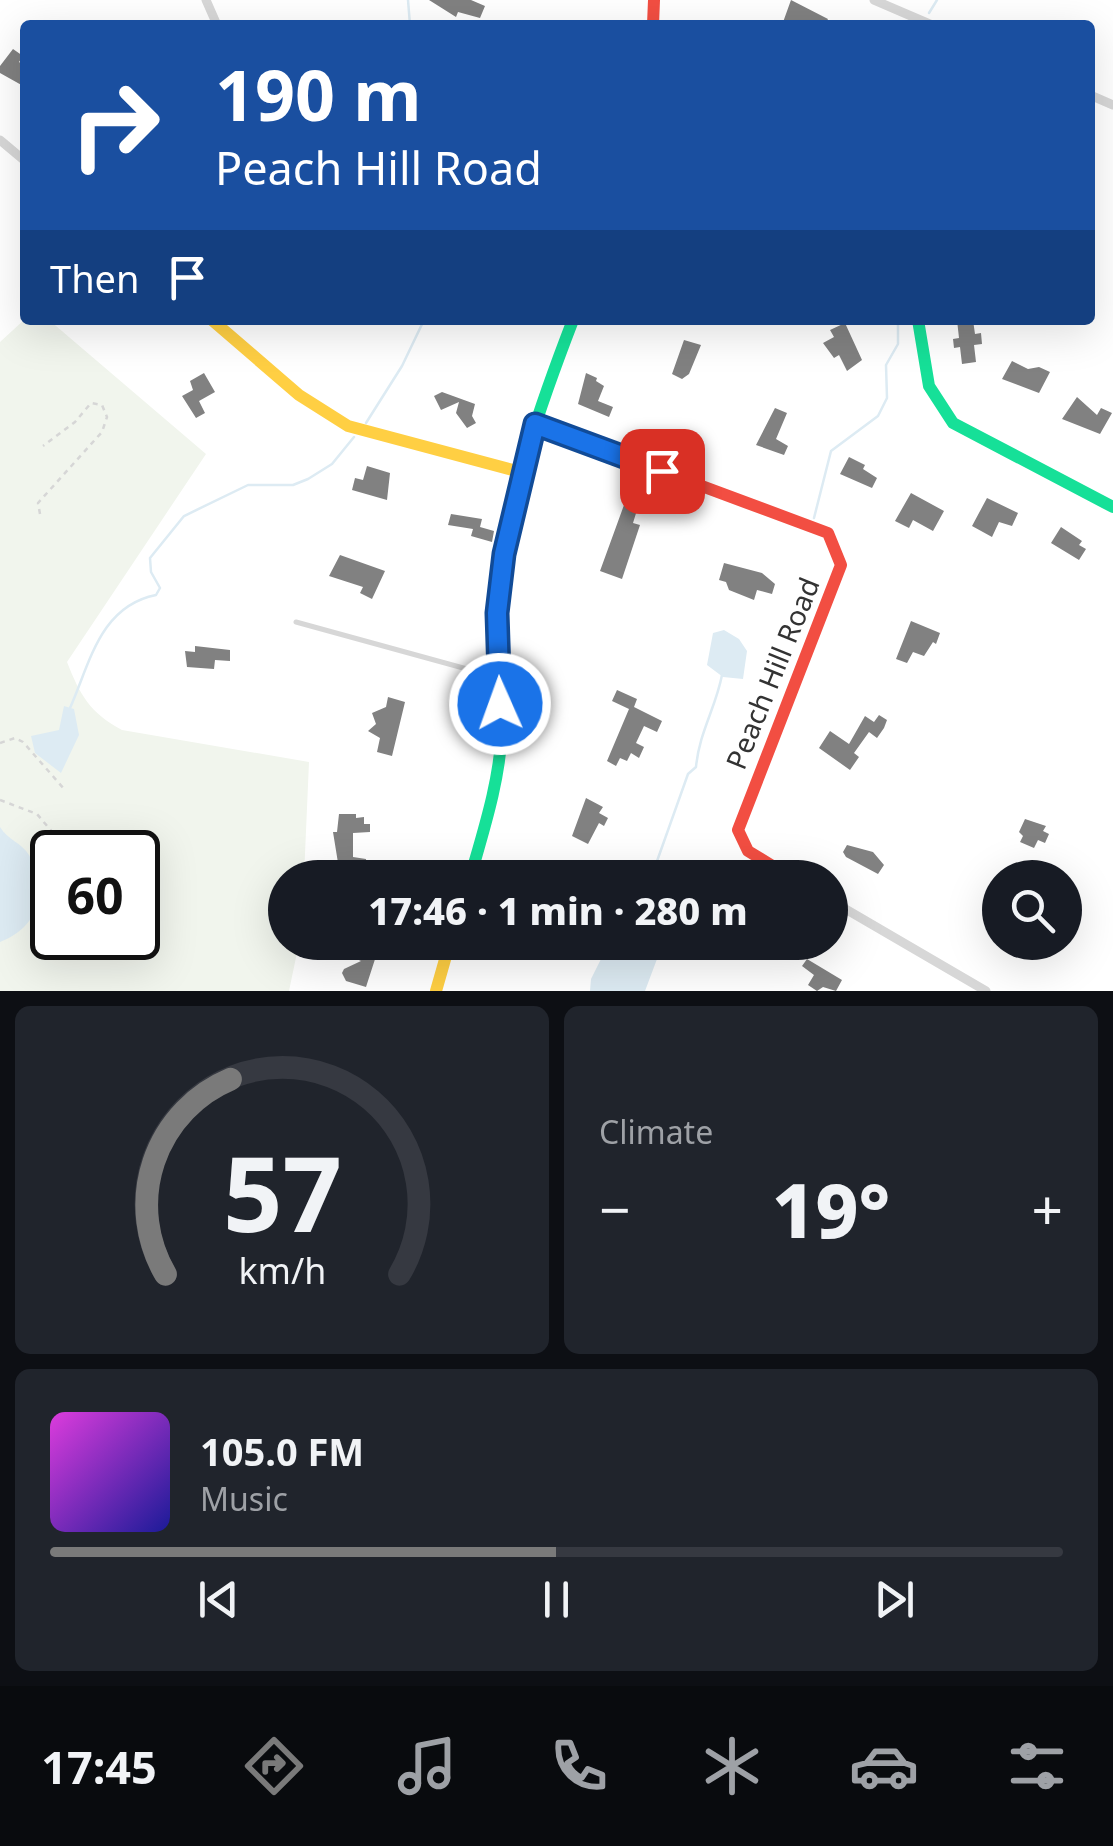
<!DOCTYPE html>
<html lang="en">
<head>
<meta charset="utf-8">
<style>
	:root { --surface:#171b24; --page:#20242c; --text:#f1f3f6; --muted:#9ea1a6; --line:#363941; --accent:#7a7a7a }
	body { margin:0; font-family:"Noto Sans",sans-serif; background:var(--page); color:var(--text); height:100vh; display:flex; flex-direction:column; font-size:38px; white-space:nowrap }
	* { box-sizing:border-box; margin:0 }
	p { font-size:32px; color:var(--muted) }
	.icon { flex:none; width:55px; height:55px; fill:none; stroke:currentColor; stroke-width:2; stroke-linecap:round; stroke-linejoin:round }
	.map { position:relative; height:991px; overflow:hidden }
	.details { display:flex; flex-direction:column; gap:15px; padding:15px; background:#0d0f14; flex:1 }
	.details>* { flex:none }
	.banner { position:absolute; left:20px; top:20px; width:1075px; height:305px; border-radius:10px; box-shadow:0 10px 40px #0002; background:#1a4fa0; color:#fff; overflow:hidden }
	.buttons { position:absolute; left:982px; top:860px; display:grid; gap:20px }
	.buttons a { display:grid; place-items:center; width:100px; height:100px; border-radius:50%; background:var(--surface); box-shadow:0 10px 40px #0002; font-size:50px }
	.speed { position:absolute; left:30px; top:830px; display:flex; gap:20px; font-size:50px; font-weight:700; text-align:center }
	.speed>* { display:grid; place-content:center; width:130px; height:130px; border-radius:50%; background:var(--surface); box-shadow:0 10px 40px #0002; line-height:1 }
	.speed .limit { border:5px solid #111; border-radius:15px; background:#fff; color:#111 }
	.pin { position:absolute; display:grid; place-items:center; width:85px; height:85px; color:#fff; margin:-42px; border-radius:20px; box-shadow:0 5px 15px #0006 }
	.me { position:absolute; width:110px; margin:-55px; rotate:358deg; stroke-linejoin:round; filter:drop-shadow(0 0 8px #0008) }
	.turn { display:flex; align-items:center; gap:35px; height:210px; padding:0 30px; font-size:45px }
	.turn .icon { width:130px; height:130px; stroke-width:2.5 }
	.turn b { display:block; font-size:70px; line-height:85px }
	.then { display:flex; align-items:center; height:95px; padding:0 30px; background:#0003; gap:20px; font-size:38px }
	.big { font-size:75px; font-weight:800; line-height:1.1 }
	.details .tile { flex:1; display:flex; flex-direction:column; justify-content:center; gap:15px; min-width:0; padding:0 35px; border-radius:15px; background:var(--page) }
	.details .dial { align-items:center; gap:0 }
	.dial svg { height:260px; overflow:visible; fill:none; stroke:var(--line); stroke-width:7; stroke-linecap:round; text-anchor:middle }
	.dial text { fill:var(--text); stroke:none }
	.song { display:flex; align-items:center; gap:30px }
	.cover { width:120px; height:120px; border-radius:15px; background:linear-gradient(135deg,hsl(300 70% 55%),hsl(240 70% 35%)) }
	.played { height:10px; border-radius:5px; background:linear-gradient(90deg,var(--accent) 50%,var(--line) 50%) }
	.keys { display:flex; justify-content:space-around; direction:ltr }
	.heat { display:flex; justify-content:space-between; align-items:center; font-size:55px; direction:ltr }
	.details .tiles { flex:1; display:grid; gap:15px; grid-template-columns:1fr 1fr }
	.tile:last-child { grid-column:span 2 }
	.trip { position:absolute; left:268px; top:860px; width:580px; height:100px; border-radius:50px; background:var(--surface); box-shadow:0 10px 40px #0002; font-weight:800; line-height:100px; text-align:center }
	.menu { display:flex; height:160px; justify-content:space-around; align-items:center; background:#090b0e; color:var(--muted) }
	.menu .icon { width:70px; height:70px }
	.menu .current { color:var(--accent) }
	.menu b { font-size:45px; color:var(--text) }
	.map>svg:first-child { display:block }
</style>
</head>
<body>
<div class="map">
<svg width="1113" height="991" viewBox="0 0 1113 991">
	<rect width="100%" height="100%" fill="#fff"/>
	<path fill="#f1f5ed" fill-rule="evenodd" d="M25,319L49,320L206,454L67,662C80,695 90,713 122,730L309,762L304,877L285,878V942L299,943L289,991H0V342ZM52,852H138V938H52Z"/>
	<path fill="#ddebf3" d="M724,630L739,639L747,651L743,679L723,677L707,665L713,633Z
		M64,706L74,709L79,735L61,773L35,753L31,736L59,730Z
		M0,827C8,840 22,843 29,855C50,891 38,928 0,942Z
		M609,943H663L645,991H590L591,979Z"/>
	<g fill="none" stroke-linecap="round" stroke-linejoin="round">
		<path stroke="#ddebf3" stroke-width="2.5" d="M408,0L410,25
			M929,13L937,0
			M366,423L402,366L424,320
			M814,518L831,451L878,416L887,398L886,365L898,344V320
			M70,708C90,663 100,606 156,595L160,588L151,572L150,558L184,516L248,485H293L308,479L332,464L354,437
			M651,878L688,774L696,767C699,733 716,707 722,675"/>
	</g>
	<path fill="#818181" d="M429,0H471L485,6L480,18L458,12L456,17Z
		M791,0L828,19L825,25H782Z
		M13,49L23,56L19,62L25,66V87L0,73V66Z
		M957,320H973L975,334L981,333L982,344L974,345L976,362L962,364L960,347L954,348L953,339L959,338Z
		M845,323L862,360L847,371L839,355L834,358L823,343L834,337L830,330Z
		M684,340L701,345L689,374L682,379L672,374Z
		M1012,361L1028,369L1039,367L1050,372L1039,393L1002,379Z
		M204,373L215,392L199,401L205,413L196,418L182,396L193,390L190,381Z
		M586,373L597,378L596,381L604,386L598,401L613,407L609,417L578,404Z
		M442,392L475,404L472,416L476,423L467,428L456,413L459,402L441,410L434,396Z
		M1077,397L1097,415L1101,408L1112,413L1100,434L1062,419Z
		M775,408L787,413L776,439L788,446L784,455L756,445Z
		M849,457L865,465L863,469L877,478L872,488L840,474Z
		M367,466L390,473L387,500L352,490L355,478L363,480Z
		M911,493L944,511L933,531L913,520L909,528L895,521Z
		M987,498L1018,513L1012,526L999,522L992,537L972,526Z
		M624,505L637,510L633,523L640,525L622,579L600,571Z
		M451,514L482,519L480,527L494,531L492,542L471,536L473,529L448,525Z
		M1061,527L1082,541L1079,545L1086,549L1079,560L1051,543Z
		M340,555L385,571L372,599L360,593L363,587L329,576Z
		M724,563L762,573L775,584L772,594L757,590L754,600L729,590L726,582L719,580Z
		M911,621L940,633L936,644L933,642L924,656L913,652L907,663L896,659Z
		M195,646L230,650V661L215,660L214,669L187,667L185,651L195,652Z
		M617,690L637,699L634,707L662,721L657,732L644,726L636,743L644,747L639,758L631,753L627,761L620,758L616,766L607,761L629,709L612,701Z
		M388,697L405,702L392,756L377,752L380,738L368,731L376,724L372,713L386,707Z
		M879,715L887,720L884,728L877,738L869,732L854,753L859,757L850,770L819,748L830,731L849,744L865,716L874,722Z
		M586,798L603,807L599,813L608,818L604,826L599,823L588,844L572,836Z
		M339,814H356V818L364,817V824H370V832L353,833V857L366,859L367,872L339,869L333,832H337Z
		M1025,819L1046,826L1043,831L1049,834L1045,843L1038,840L1034,848L1020,842L1023,836L1019,832Z
		M847,845L873,852L884,865L878,874L846,857L843,852Z
		M357,942H396L391,958L377,953L366,987L346,981L342,973L344,969L361,961L348,955Z
		M807,959L842,980L836,991L823,987L817,991L808,985L814,975L802,966Z"/>
	<g fill="none" stroke-linecap="round" stroke-linejoin="round">
		<path stroke="#d6d6d6" stroke-width="2.5" stroke-dasharray="5 5" stroke-linecap="butt" d="M40,514L38,503L102,432L107,417L102,405L91,403L75,422L43,446
			M0,743L15,738L23,742L65,790
			M0,800L37,814L69,852"/>
		<path stroke="#d7d7d7" stroke-width="5" d="M296,622L496,677"/>
		<path stroke="#d7d7d7" stroke-width="9" d="M206,0L217,25
			M874,0L932,25
			M1090,95L1113,105
			M0,140L25,161
			M830,900L986,991"/>
		<path stroke="#16e098" stroke-width="12" d="M918,320L929,386L953,423L1113,507
			M470,878C484,829 500,780 502,729C504,678 494,628 500,577C511,488 541,403 573,320"/>
		<path stroke="#ffcf43" stroke-width="12" d="M212,320L299,395L348,426L524,473
			M436,991L450,942"/>
		<path stroke="#f24e42" stroke-width="12" d="M653,25L654,0
			M535,424L828,533L841,565L738,830L748,851L792,878"/>
	</g>
	<g fill="none" stroke-linecap="round" stroke-linejoin="round">
		<defs>
			<path id="route" d="M500,704L497,613L504,554L535,424L662,471"/>
		</defs>
		<use href="#route" stroke="#114b97" stroke-width="25"/>
		<use href="#route" stroke="#1a73e8" stroke-width="18"/>
	</g>
	<g text-anchor="middle" dominant-baseline="central" stroke-width="10" stroke-linejoin="round" paint-order="stroke">
		<g font-size="28" fill="#333" stroke="#fff">
			<text transform="translate(772 673) rotate(-68)">Peach Hill Road</text>
		</g>
	</g>
</svg>
<div class="buttons">
<a><svg class="icon" aria-label="search" viewBox="0 0 24 24"><circle cx="10" cy="10" r="6"/><path d="M15 15l6 6"/></svg></a>
</div>
<div class="speed"><div class="limit">60</div></div>
<div class="pin" style="left:662px;top:471px;background:#d93025"><svg class="icon" aria-label="arrive" viewBox="0 0 24 24"><path d="M6 21V4h12l-3 4 3 4H6"/></svg></div>
<svg class="me" style="left:500px;top:704px" viewBox="-20 -20 40 40"><circle r="17" fill="#1a73e8" stroke="#fff" stroke-width="3"/><path d="M0-11L8 9 0 5-8 9z" fill="#fff"/></svg>
<div class="trip">17:46 · 1 min · 280 m</div>
<div class="banner">
<div class="turn"><svg class="icon" aria-label="right" viewBox="0 0 24 24"><path d="M7 20v-9h11M14 6l5 5-5 5"/></svg><div><b>190 m</b>Peach Hill Road</div></div>
<div class="then">Then<svg class="icon" aria-label="arrive" viewBox="0 0 24 24"><path d="M6 21V4h12l-3 4 3 4H6"/></svg></div>
</div>
</div>
<section class="details">
<div class="tiles">
<div class="tile dial"><svg viewBox="0 0 100 80">
<path d="M14 69A42 42 0 1 1 86 69"/>
<path d="M14 69A42 42 0 0 1 34 9" stroke="#7a7a7a"/>
<text x="50" y="56" font-size="32" font-weight="700">57</text>
<text x="50" y="72" font-size="11">km/h</text>
</svg></div>
<div class="tile"><p>Climate</p>
<div class="heat"><a>−</a><b class="big">19°</b><a>+</a></div>
</div>
<div class="tile">
<div class="song"><i class="cover"></i><div><b>105.0 FM</b><p>Music</p></div></div>
<div class="played"></div>
<div class="keys"><svg class="icon" aria-label="previous" viewBox="0 0 24 24"><path d="M18 5L8 12l10 7zM5 5v14"/></svg><svg class="icon" aria-label="pause" viewBox="0 0 24 24"><path d="M8 5v14M16 5v14"/></svg><svg class="icon" aria-label="next" viewBox="0 0 24 24"><path d="M6 5l10 7-10 7zM19 5v14"/></svg></div>
</div>
</div>
</section>
<nav class="menu">
<b>17:45</b>
<svg class="icon current" aria-label="directions" viewBox="0 0 24 24"><path d="M12 3l9 9-9 9-9-9zM9 14v-3h6M13 9l2 2-2 2"/></svg>
<svg class="icon" aria-label="music" viewBox="0 0 24 24"><path d="M9 18V5l10-2v13"/><circle cx="6" cy="18" r="3"/><circle cx="16" cy="16" r="3"/></svg>
<svg class="icon" aria-label="phone" viewBox="0 0 24 24"><path d="M5 4h4l2 5-3 2q2 4 5 5l2-3 5 2v4C11 20 4 13 5 4z"/></svg>
<svg class="icon" aria-label="climate" viewBox="0 0 24 24"><path d="M12 3v18M4 7l16 10M4 17L20 7"/></svg>
<svg class="icon" aria-label="car" viewBox="0 0 24 24"><path d="M5 17H2v-5l4-1 3-4h7l3 4 3 1v5h-3M9 17h6M6 11h13"/><circle cx="7" cy="17" r="2"/><circle cx="17" cy="17" r="2"/></svg>
<svg class="icon" aria-label="filters" viewBox="0 0 24 24"><path d="M4 7h16M4 17h16"/><circle cx="9" cy="7" r="2"/><circle cx="15" cy="17" r="2"/></svg>
</nav>
</body>
</html>
